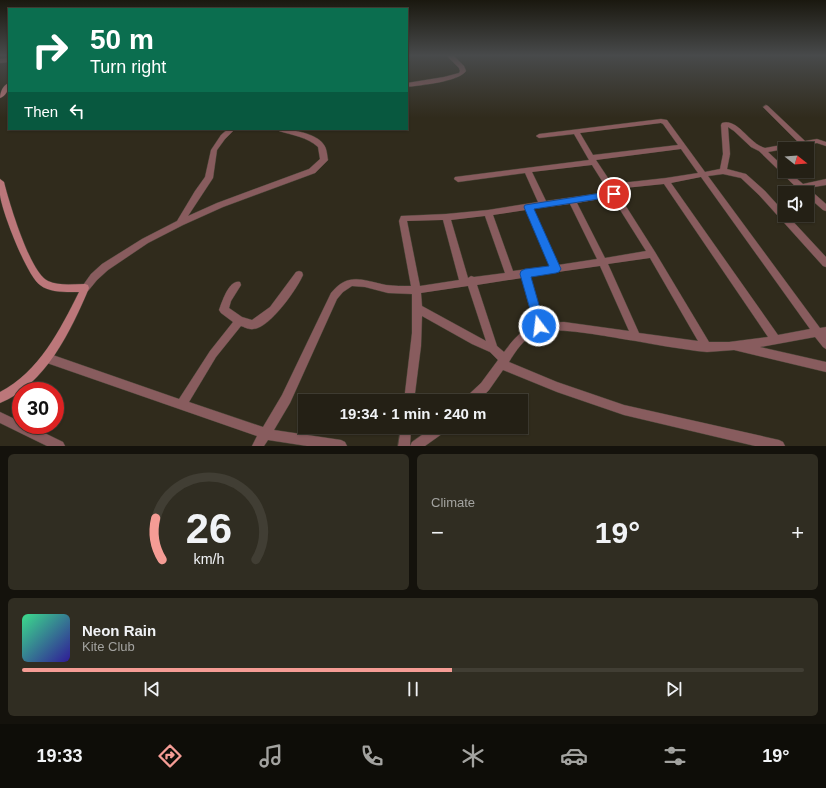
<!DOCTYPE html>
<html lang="en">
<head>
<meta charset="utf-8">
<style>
	:root { --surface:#242015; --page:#302d22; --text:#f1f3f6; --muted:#a3a3a0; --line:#413e34; --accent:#f59c95 }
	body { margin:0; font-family:Arial,sans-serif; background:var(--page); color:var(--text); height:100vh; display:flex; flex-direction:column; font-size:15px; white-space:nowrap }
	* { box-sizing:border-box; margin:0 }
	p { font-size:13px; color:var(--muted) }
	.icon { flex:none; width:22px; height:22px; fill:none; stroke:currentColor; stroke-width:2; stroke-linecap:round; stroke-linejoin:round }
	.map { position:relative; height:446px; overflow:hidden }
	.sheet { display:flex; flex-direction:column; gap:8px; padding:8px; background:#14120c; flex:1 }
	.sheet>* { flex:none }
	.hud { position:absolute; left:8px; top:8px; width:400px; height:122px; border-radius:0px; box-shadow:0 1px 3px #0004,0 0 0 1px var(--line); background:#0b6e4f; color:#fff; overflow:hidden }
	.needle { width:26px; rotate:107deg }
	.buttons { position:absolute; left:778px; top:142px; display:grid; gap:8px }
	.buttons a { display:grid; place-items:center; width:36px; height:36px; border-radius:0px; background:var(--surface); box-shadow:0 1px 3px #0004,0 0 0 1px var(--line); font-size:20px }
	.speed { position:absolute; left:12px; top:382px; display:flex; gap:8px; font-size:20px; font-weight:700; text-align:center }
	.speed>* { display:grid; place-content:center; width:52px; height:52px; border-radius:50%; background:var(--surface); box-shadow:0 1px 3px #0004,0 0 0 1px var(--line); line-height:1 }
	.speed .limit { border:6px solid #d22; background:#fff; color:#111 }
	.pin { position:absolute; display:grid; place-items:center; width:34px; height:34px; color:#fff; margin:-17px; border:2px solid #fff; border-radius:50%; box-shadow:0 1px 4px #0007 }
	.me { position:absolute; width:44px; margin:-22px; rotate:345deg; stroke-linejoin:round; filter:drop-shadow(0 0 3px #0008) }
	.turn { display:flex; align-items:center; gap:14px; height:84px; padding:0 16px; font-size:18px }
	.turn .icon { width:52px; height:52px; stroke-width:2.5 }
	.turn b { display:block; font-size:28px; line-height:34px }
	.then { display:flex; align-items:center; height:38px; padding:0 16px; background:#0003; gap:8px; font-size:15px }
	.big { font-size:30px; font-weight:700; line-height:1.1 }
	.sheet .tile { flex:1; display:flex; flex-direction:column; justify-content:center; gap:6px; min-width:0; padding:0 14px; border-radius:6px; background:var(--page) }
	.sheet .dial { align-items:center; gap:0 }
	.dial svg { height:104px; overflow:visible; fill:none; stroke:var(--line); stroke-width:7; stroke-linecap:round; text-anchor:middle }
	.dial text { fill:var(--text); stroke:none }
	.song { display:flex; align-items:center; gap:12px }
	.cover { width:48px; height:48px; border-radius:6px; background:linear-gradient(135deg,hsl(150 70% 55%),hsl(250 70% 35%)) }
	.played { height:4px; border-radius:2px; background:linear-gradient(90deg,var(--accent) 55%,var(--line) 55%) }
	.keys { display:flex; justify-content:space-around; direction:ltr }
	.heat { display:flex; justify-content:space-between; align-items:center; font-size:22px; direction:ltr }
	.sheet .tiles { flex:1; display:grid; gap:8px; grid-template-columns:1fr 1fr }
	.tile:last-child { grid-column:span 2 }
	.trip { position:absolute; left:298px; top:394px; width:230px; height:40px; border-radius:0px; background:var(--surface); box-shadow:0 1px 3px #0004,0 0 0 1px var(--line); font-weight:700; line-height:40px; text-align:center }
	.menu { display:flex; height:64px; justify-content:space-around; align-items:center; background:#0e0d08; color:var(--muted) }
	.menu .icon { width:28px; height:28px }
	.menu .current { color:var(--accent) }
	.menu b { font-size:18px; color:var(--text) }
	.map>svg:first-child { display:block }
</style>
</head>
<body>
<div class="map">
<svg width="826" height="446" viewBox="0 0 826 446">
	<rect width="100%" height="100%" fill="#302b1c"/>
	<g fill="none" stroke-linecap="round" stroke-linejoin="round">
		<defs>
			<path id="street" d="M446,55H453L464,66L466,71C458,82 421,85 407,87V83L444,77L459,73L460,71L459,68Z
				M9,58V62L0,63V59Z
				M766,105L768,106L805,141L817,139L826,142V146L817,143L768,152L785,168V171H788L803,184L826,179V185L808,188L826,204V211L823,210L807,196V193H804L798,189L759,151L751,147L734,131L728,127L730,154L727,169L746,174L765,191L785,213V215H787L826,257V267L823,266L759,195L741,178L723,174L708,176L820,328L826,327V349L823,347L815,337L760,347L826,362V372L734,350L707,352L697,351C677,348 656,345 636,341C614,338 555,325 536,333C524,338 515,352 509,362L557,382L624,405L779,440L783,442L785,446H755L624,415L557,392L503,370L489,390L478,401H465L466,397L481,383L498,360L490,352L472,344L422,316L421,346L414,401H404L412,333V294L388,293L365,287L352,286L343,292L337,299L290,403L274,430L341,440L345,442L347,446H307L268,440L264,446H252L257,436L47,363L44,361L42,358L44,355L47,353L179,399L210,351L233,322L221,313L219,310C222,302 229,279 240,282L241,285L231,301L229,308L242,317L252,320L270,307L296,272L299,271L302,272L303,275C297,289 269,329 253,329C250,330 244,327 241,326L216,357L189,402L263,427L282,395L331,293C348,272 362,280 386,285C394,286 403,286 411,286L399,221L401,216L446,214L488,210L538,202L525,173L458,182L454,179L455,177L589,160L574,134L539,138L536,136L539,134L661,119L667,120L705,172L720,169L723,154L721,125L722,123C738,118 749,144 765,148L798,142L763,107ZM661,123L663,124L678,145L593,155L580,133ZM681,149L698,173L666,178L612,184L596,160ZM592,165L609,192L546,201L532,172ZM701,177L810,329L778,335L671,183ZM664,184L768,337L729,342H709L655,252L615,189ZM612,197L646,251L605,258L577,203ZM570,204L597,259L558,265L533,209ZM526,210L550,266L513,271L493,215ZM485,216L505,273L474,277L471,276L468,278L451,220ZM443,220L459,280L420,286L407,221ZM650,258L698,341L639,333L608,264ZM600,266L629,331L564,322L543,323L530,276ZM522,278L534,325C521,330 512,341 504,352L497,346L477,285ZM468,286L486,341L422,306L421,293Z
				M228,129H235L225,139L217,150L213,178L188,216L217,203L309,169L320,159L318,147C307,137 292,135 279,131L278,129C290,129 317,133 324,145C327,149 327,155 328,160L315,173L223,207L183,225L148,243L108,270L97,280L88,291L85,292L82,291L81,288L91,274L102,264L142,239L177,221L195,191L205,177L211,150L221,135Z
				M0,412L21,422V425H28L63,442L65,446H47L0,423Z
				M401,427H411L410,446H398Z
				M433,427H447L446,431L425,446H410L412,442Z"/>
			<path id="secondary" d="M9,83C9,89 6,96 0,98C0,92 3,85 9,83Z
				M0,179L4,182C9,202 30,273 48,281C59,286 73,284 85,284L88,285L89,288C71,331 45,385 0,403V392C39,372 60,330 79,292C67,292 50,293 40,285C27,276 2,212 0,195C0,190 0,184 0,179Z"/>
		</defs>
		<use href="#street" stroke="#4a4638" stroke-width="1"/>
		<use href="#secondary" stroke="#4a4638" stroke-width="1"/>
		<use href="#street" fill="#885c5e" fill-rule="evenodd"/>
		<use href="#secondary" fill="#bc777a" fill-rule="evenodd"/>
	</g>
	<linearGradient id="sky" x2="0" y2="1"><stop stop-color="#1a180f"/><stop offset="0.47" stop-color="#484a4b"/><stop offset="1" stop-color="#484a4b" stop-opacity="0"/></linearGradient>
	<rect width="826" height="118" fill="url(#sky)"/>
	<path fill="#1a73e8" stroke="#114b97" d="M614,191L619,194L618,196L534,209L561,269L559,272L556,273L531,277L545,326L543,330L539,331L536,330L520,274L521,271L525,269L549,266L524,207L525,205Z"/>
</svg>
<div class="buttons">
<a><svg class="needle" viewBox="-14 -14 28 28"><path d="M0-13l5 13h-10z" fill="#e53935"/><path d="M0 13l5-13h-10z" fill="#a3a3a0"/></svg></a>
<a><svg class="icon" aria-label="sound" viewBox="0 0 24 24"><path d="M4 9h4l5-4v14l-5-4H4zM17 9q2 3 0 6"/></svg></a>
</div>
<div class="speed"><div class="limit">30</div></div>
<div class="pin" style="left:614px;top:194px;background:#d93025"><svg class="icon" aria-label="arrive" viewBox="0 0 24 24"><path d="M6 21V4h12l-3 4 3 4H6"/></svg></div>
<svg class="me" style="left:539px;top:326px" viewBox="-20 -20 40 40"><circle r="17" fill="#1a73e8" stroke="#fff" stroke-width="3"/><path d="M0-11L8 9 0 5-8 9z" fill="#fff"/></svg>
<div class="trip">19:34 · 1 min · 240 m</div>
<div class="hud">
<div class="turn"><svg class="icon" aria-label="right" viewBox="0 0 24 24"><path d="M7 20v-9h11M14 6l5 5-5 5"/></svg><div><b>50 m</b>Turn right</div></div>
<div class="then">Then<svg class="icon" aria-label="left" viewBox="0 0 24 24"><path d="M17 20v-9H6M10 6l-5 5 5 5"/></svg></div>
</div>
</div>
<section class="sheet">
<div class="tiles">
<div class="tile dial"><svg viewBox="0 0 100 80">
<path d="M14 69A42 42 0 1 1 86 69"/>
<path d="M14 69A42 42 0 0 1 9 37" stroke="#f59c95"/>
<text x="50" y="56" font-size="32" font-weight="700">26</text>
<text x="50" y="72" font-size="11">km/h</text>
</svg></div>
<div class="tile"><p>Climate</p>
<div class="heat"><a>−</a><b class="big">19°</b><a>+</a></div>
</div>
<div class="tile">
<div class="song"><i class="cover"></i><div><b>Neon Rain</b><p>Kite Club</p></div></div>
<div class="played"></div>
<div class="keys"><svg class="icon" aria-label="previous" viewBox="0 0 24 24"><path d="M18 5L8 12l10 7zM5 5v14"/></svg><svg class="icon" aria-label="pause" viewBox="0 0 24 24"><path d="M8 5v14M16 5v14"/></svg><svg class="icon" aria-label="next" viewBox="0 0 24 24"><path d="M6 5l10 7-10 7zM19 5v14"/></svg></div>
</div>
</div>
</section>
<nav class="menu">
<b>19:33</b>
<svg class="icon current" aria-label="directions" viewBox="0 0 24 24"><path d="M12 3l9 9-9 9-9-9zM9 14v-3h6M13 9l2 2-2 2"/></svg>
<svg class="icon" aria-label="music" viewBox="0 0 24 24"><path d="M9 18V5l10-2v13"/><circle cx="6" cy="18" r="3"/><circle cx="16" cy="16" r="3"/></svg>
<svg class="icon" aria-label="phone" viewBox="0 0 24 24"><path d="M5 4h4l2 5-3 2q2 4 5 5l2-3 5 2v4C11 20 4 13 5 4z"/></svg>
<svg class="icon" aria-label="climate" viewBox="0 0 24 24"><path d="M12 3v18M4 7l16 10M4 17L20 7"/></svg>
<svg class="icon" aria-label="car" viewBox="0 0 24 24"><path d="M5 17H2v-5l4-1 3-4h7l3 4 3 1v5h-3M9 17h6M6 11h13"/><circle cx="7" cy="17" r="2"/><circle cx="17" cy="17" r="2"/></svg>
<svg class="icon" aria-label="filters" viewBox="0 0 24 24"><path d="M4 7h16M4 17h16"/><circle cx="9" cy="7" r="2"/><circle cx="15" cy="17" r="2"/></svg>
<b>19°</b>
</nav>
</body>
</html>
